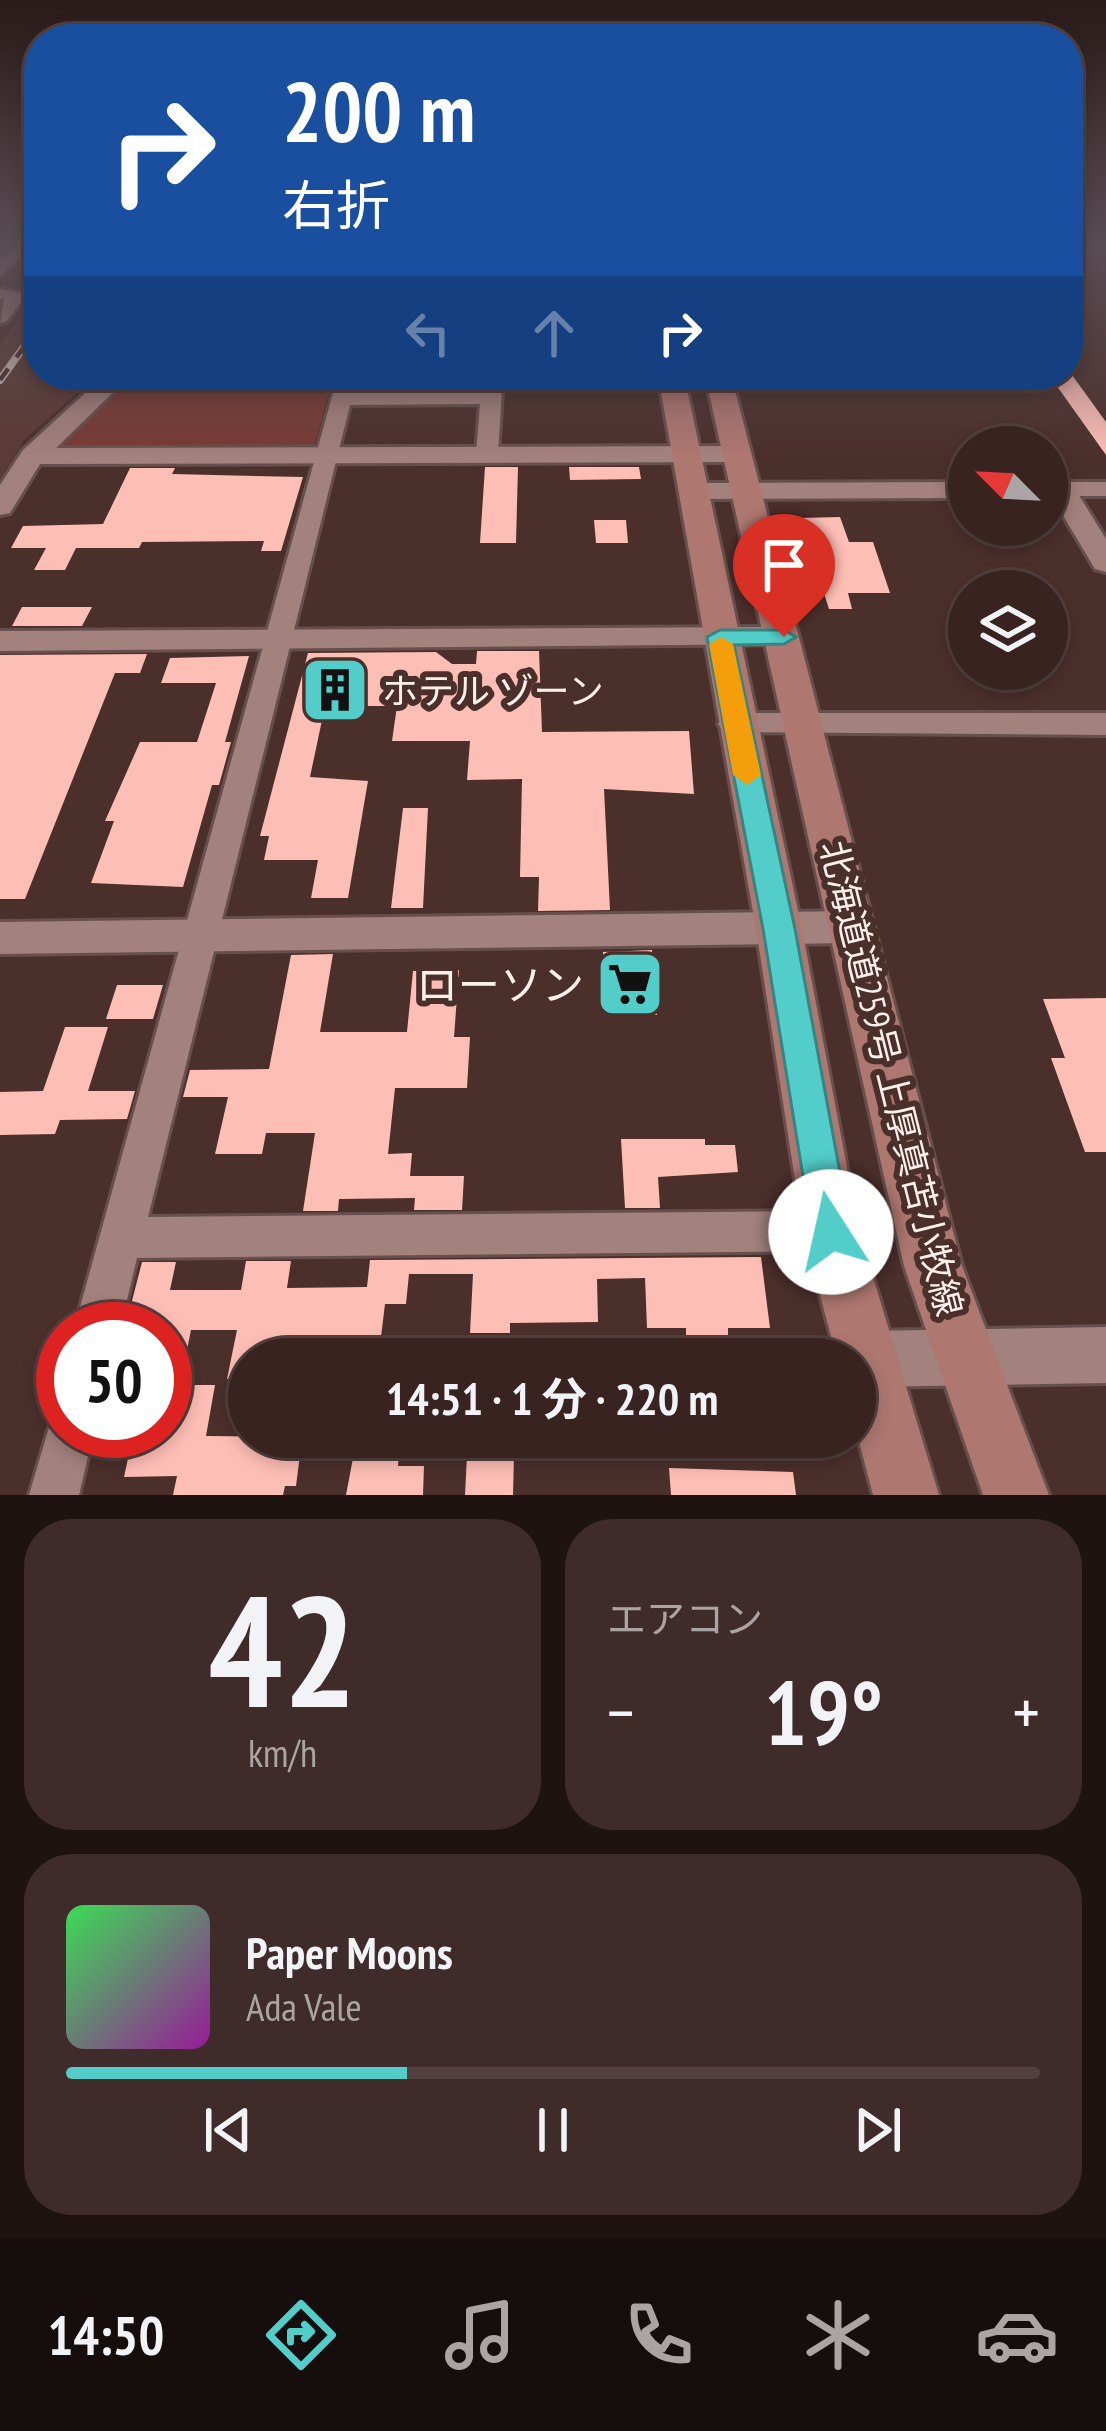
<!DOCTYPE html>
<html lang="ja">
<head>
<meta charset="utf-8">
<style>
	:root { --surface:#382320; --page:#3f2b29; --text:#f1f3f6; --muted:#aba4a5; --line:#52403e; --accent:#53cdc9 }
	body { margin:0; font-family:"PT Sans Narrow","Noto Sans JP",sans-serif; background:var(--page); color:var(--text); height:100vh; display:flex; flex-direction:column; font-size:45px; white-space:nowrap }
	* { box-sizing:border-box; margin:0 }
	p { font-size:39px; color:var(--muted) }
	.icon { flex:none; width:66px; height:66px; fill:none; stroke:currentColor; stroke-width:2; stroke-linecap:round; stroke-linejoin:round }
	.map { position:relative; height:1495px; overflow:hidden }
	.drawer { display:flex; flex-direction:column; gap:24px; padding:24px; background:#1f1312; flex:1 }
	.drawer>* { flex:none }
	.guide { position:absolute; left:24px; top:24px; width:1059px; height:366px; border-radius:48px; box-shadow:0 6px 18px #0003,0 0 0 3px var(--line); background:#1a4fa0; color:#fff; overflow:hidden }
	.needle { width:78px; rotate:294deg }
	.buttons { position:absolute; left:948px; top:426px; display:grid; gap:24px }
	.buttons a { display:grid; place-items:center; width:120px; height:120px; border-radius:50%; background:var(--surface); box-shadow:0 6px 18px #0003,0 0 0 3px var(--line); font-size:60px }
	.speed { position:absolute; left:36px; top:1302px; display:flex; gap:24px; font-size:60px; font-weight:700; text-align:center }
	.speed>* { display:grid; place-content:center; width:156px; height:156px; border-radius:50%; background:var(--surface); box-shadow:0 6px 18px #0003,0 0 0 3px var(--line); line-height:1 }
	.speed .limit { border:18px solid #d22; background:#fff; color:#111 }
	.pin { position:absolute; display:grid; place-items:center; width:102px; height:102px; color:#fff; margin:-123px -51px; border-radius:50% 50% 50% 0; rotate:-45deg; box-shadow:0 0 12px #0007 }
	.pin .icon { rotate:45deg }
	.me { position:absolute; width:132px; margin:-66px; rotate:350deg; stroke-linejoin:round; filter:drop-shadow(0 0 9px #0008) }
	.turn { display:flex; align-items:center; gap:42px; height:252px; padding:0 60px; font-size:54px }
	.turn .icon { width:156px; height:156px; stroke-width:2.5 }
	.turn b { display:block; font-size:84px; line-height:102px }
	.lanes { display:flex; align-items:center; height:114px; padding:0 60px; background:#0003; justify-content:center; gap:60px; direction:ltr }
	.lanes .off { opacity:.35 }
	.big { font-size:90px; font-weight:700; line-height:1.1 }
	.drawer .tile { flex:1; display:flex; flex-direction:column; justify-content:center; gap:18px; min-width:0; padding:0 42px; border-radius:48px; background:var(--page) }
	.drawer .dial { align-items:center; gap:0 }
	.dial b { font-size:156px; line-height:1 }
	.song { display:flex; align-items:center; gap:36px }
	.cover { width:144px; height:144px; border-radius:18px; background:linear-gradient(135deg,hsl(130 70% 55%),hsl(300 70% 35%)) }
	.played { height:12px; border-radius:6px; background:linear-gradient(90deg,var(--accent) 35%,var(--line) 35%) }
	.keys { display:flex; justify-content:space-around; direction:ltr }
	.heat { display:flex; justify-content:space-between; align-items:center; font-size:66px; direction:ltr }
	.drawer .tiles { flex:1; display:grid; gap:24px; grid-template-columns:1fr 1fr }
	.tile:last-child { grid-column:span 2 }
	.trip { position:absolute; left:228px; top:1338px; width:648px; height:120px; border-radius:60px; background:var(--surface); box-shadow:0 6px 18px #0003,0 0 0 3px var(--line); font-weight:700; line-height:120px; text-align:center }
	.dock { display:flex; height:192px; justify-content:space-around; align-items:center; background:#160e0d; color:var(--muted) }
	.dock .icon { width:84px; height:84px }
	.dock .on { color:var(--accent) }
	.dock b { font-size:54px; color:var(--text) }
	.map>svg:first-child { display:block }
</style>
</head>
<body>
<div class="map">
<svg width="1106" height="1495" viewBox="0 0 1106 1495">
	<rect width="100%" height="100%" fill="#4b2f2b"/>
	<path fill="#5c3a35" d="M39,292V375H97L25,439L0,479V344Z"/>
	<path fill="#783a33" d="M127,375H334L315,444L309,449H58V442Z
		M354,375H485L483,395H349Z"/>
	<path fill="#fdbeb5" d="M1049,375H1072L1106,422V455Z
		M485,467H518L516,543H480Z
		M569,467H639L641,479L570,480Z
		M130,468H175L172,474L303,477L281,551H261L264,541L142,542L139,548H76L65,570H34L46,548H11L23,526L103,524Z
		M840,517L849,542H873L890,593H848L852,609H829L800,518Z
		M594,520H626L628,543H596Z
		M22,607H92L82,626H12Z
		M477,651H539L542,732L689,731L694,794L604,789L610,910L538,911L539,877H520L522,779L467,780L470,741H392L397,706H325L310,777L368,781L348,898H311L318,860H264L269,836H260L308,653L436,652L452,664H476Z
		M147,654L140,673H115L25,899H0V655Z
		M249,656L225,742H231L219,785H212L183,887L91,883L114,821H105L140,742H197L216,683H161L170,658Z
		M403,808H428L423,908H391Z
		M652,950L657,1015H605L603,952Z
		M333,954L320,1032H407L413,971L459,970L454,1037H470L467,1088H395L388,1154L412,1153L410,1176H464L462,1210H414L415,1198L339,1199L338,1211H303L315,1133H266L262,1154H215L228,1097H183L190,1070L269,1069L291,955Z
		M117,985H163L153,1019H106Z
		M1106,998V1152H1085L1051,1058H1065L1043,999Z
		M65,1027H108L88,1091H135L127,1119L60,1120L55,1134L0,1135V1092L43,1091Z
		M621,1139H705V1145H735L738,1172L658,1177L660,1208H625Z
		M761,1257L770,1328H728V1359H686V1328H647L645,1278L597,1279L598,1322L510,1323V1333H470L473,1274H409L406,1304H385L380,1345L336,1346L334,1359H249V1379H227L237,1330H191L180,1385H215L206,1436L291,1437L289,1455H300L296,1486H285L283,1495H173L177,1476L124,1477L134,1431H165V1329L125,1328L142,1262H176L170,1290H241L246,1261H291L287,1288L367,1287L370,1260Z
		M357,1437H400L398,1466H424L423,1495H346Z
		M467,1455H514L513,1495H465Z
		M669,1468L793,1472L796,1495H671Z"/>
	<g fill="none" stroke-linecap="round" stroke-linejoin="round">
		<defs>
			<path id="minor" d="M12,247H29L0,276V261Z
				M0,289L27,294L7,321L0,323L4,299H0Z
				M338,375H358L354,393L482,392L483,375H503L498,454L487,461L476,454L480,404L350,405L148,1217L831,1211L846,1217L853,1231L846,1245L831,1251L137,1258L120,1329H74Z
				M1106,482V496H1061L1049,489L1061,482Z
				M63,1410V1431H94L79,1495H29L53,1414Z"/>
			<path id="tertiary" d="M105,375H131L56,448L738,446L751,454L738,462L40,464L10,513L0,515V485L23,450Z
				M1047,481L1071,483L1075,489L1106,539V572L1095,569L1052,497H1047Z
				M969,482V498L693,499L679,491L693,483Z
				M783,627L794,630L799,637L794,644L0,651V631Z
				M736,713H1106V735L724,732L718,724L724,716Z
				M852,911L867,916L873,927L867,938L852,943L0,954V922Z
				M1106,1327V1383L866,1387L855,1382V1359H838L846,1339L866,1331Z"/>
			<path id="secondary" d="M658,375H684L802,929L859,1231L939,1495H873L855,1426V1359H837L803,1231L756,929Z
				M705,375H731L962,1266L1049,1495H983L904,1266Z"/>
		</defs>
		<use href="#minor" stroke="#664f4c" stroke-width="6"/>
		<use href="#tertiary" stroke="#664f4c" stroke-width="6"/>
		<use href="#secondary" stroke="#664f4c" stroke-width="6"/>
		<use href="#minor" fill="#a3817c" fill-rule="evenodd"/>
		<use href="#tertiary" fill="#a3817c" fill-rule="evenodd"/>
		<use href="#secondary" fill="#ae7770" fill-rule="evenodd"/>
		<defs>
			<path id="rail" d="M0,380L39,326"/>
		</defs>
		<use href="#rail" stroke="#cebbb8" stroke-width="8"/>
		<use href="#rail" stroke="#4b2f2b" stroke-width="4.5" stroke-dasharray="14" stroke-linecap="butt"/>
	</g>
	<linearGradient id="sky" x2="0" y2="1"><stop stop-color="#291a18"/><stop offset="0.54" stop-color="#5b4d55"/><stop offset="1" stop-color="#5b4d55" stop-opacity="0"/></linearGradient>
	<rect width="1106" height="456" fill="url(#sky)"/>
	<path fill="#53cdc9" stroke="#368583" stroke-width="3" d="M720,630H784L796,637L784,644L734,645L795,929L851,1232L845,1245L831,1250L817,1245L812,1232L763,929L707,637Z"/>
	<path fill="#f59e0b" d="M721,637L733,644L761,775L747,785L733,775L709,644Z"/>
	<defs>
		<symbol id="building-square" viewBox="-11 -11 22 22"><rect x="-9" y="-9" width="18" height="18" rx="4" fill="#53cdc9" stroke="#4b2f2b"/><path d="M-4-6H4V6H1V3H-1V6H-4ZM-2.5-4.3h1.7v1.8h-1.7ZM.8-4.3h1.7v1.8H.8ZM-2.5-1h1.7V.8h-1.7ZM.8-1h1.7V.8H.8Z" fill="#111"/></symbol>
		<symbol id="supermarket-square" viewBox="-11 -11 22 22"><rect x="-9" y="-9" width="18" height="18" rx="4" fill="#53cdc9" stroke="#4b2f2b"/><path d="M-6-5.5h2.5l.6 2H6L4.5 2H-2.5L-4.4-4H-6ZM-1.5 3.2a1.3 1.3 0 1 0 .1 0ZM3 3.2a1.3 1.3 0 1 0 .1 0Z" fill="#111"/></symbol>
	</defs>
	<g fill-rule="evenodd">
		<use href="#building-square" x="297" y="652" width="76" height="76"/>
		<use href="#supermarket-square" x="592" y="946" width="76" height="76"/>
	</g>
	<g text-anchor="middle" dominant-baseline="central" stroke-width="12" stroke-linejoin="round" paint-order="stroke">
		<g font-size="36" fill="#fff0ed" stroke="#4b2f2b" text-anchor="start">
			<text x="382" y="690">ホテル ゾーン</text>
		</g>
		<g font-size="36" fill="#fff0ed" stroke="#4b2f2b">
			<text transform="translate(892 1078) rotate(76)">北海道道259号 上厚真苫小牧線</text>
		</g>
		<g font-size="42" fill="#fff0ed" stroke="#4b2f2b" text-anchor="end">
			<text x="584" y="984">ローソン</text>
		</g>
	</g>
</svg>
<div class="buttons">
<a><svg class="needle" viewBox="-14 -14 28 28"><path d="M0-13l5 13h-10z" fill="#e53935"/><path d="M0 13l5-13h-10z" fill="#aba4a5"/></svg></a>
<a><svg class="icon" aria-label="layers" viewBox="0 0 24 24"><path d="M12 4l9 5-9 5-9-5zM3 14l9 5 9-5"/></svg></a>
</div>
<div class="speed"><div class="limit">50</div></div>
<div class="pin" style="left:784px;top:637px;background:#d93025"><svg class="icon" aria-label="arrive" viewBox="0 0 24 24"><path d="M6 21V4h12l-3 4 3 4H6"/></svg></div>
<svg class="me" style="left:831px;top:1232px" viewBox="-20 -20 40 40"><circle r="19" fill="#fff"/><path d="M0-13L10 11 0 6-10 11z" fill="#53cdc9"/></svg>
<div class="trip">14:51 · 1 分 · 220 m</div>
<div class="guide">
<div class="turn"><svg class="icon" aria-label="right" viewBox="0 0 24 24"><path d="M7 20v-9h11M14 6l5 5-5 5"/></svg><div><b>200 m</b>右折</div></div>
<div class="lanes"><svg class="icon off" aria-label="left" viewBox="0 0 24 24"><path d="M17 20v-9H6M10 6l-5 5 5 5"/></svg><svg class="icon off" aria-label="ahead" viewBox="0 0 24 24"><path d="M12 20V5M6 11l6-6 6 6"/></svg><svg class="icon" aria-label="right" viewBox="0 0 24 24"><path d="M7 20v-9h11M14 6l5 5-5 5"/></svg></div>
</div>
</div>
<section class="drawer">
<div class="tiles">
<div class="tile dial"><b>42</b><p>km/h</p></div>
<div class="tile"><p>エアコン</p>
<div class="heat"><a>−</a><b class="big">19°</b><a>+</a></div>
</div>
<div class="tile">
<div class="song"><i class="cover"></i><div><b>Paper Moons</b><p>Ada Vale</p></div></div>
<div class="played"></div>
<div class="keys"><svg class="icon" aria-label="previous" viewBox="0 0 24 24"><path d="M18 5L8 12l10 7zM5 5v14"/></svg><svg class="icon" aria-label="pause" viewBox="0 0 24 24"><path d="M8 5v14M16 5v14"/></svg><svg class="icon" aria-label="next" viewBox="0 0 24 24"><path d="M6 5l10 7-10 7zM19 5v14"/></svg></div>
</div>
</div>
</section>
<nav class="dock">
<b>14:50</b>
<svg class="icon on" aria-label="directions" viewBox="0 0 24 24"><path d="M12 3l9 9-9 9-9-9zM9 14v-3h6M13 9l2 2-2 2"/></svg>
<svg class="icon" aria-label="music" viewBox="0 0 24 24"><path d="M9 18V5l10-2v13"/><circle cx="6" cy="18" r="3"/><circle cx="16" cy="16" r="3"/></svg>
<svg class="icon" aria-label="phone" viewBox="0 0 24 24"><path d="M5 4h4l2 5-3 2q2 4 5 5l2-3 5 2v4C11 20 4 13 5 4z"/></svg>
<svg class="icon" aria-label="climate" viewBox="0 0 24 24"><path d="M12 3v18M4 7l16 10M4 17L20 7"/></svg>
<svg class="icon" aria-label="car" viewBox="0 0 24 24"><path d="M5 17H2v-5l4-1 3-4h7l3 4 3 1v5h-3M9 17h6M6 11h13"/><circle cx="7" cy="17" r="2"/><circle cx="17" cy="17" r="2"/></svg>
</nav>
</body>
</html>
